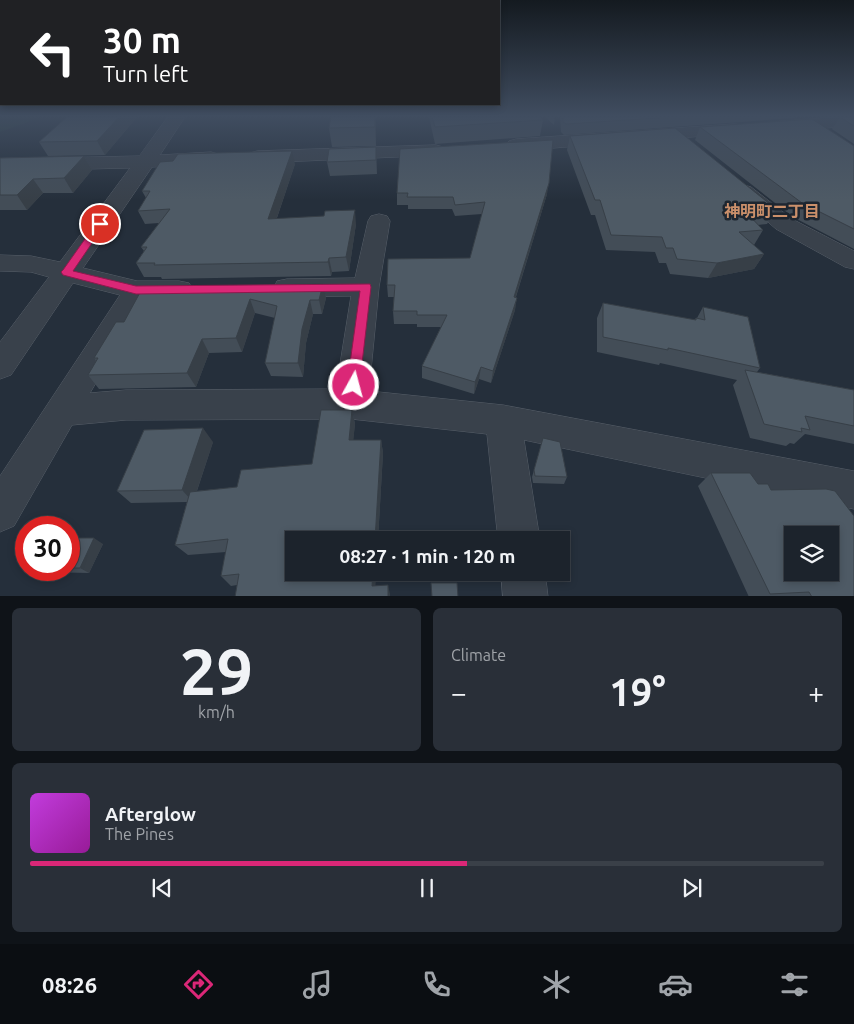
<!DOCTYPE html>
<html lang="en">
<head>
<meta charset="utf-8">
<style>
	:root { --surface:#1c232c; --page:#292f38; --text:#f1f3f6; --muted:#a0a4a9; --line:#3a4048; --accent:#db2777 }
	body { margin:0; font-family:Ubuntu,"Noto Sans JP",sans-serif; background:var(--page); color:var(--text); height:100vh; display:flex; flex-direction:column; font-size:19px; white-space:nowrap }
	* { box-sizing:border-box; margin:0 }
	p { font-size:16px; color:var(--muted) }
	.icon { flex:none; width:28px; height:28px; fill:none; stroke:currentColor; stroke-width:2; stroke-linecap:round; stroke-linejoin:round }
	.map { position:relative; height:596px; overflow:hidden }
	.side { display:flex; flex-direction:column; gap:12px; padding:12px; background:#0f1318; flex:1 }
	.side>* { flex:none }
	.banner { position:absolute; left:0px; top:0px; width:500px; height:105px; box-shadow:0 2px 8px #0003,0 0 0 1px var(--line); background:#202124; color:#fff; overflow:hidden }
	.tools { position:absolute; left:784px; top:526px; display:grid; gap:10px }
	.tools a { display:grid; place-items:center; width:55px; height:55px; border-radius:0px; background:var(--surface); box-shadow:0 2px 8px #0003,0 0 0 1px var(--line); font-size:25px }
	.speed { position:absolute; left:15px; top:516px; display:flex; gap:10px; font-size:25px; font-weight:700; text-align:center }
	.speed>* { display:grid; place-content:center; width:65px; height:65px; border-radius:50%; background:var(--surface); box-shadow:0 2px 8px #0003,0 0 0 1px var(--line); line-height:1 }
	.speed .limit { border:8px solid #d22; background:#fff; color:#111 }
	.pin { position:absolute; display:grid; place-items:center; width:42px; height:42px; color:#fff; margin:-21px; border:2px solid #fff; border-radius:50%; box-shadow:0 1px 5px #0007 }
	.me { position:absolute; width:55px; margin:-28px; rotate:7deg; stroke-linejoin:round; filter:drop-shadow(0 0 4px #0008) }
	.turn { display:flex; align-items:center; gap:18px; height:105px; padding:0 20px; font-size:22px }
	.turn .icon { width:65px; height:65px; stroke-width:2.5 }
	.turn b { display:block; font-size:35px; line-height:42px }
	.big { font-size:38px; font-weight:700; line-height:1.1 }
	.side .card { flex:1; display:flex; flex-direction:column; justify-content:center; gap:8px; min-width:0; padding:0 18px; border-radius:8px; background:var(--page) }
	.side .dial { align-items:center; gap:0 }
	.dial b { font-size:65px; line-height:1 }
	.song { display:flex; align-items:center; gap:15px }
	.cover { width:60px; height:60px; border-radius:8px; background:linear-gradient(135deg,hsl(290 70% 55%),hsl(300 70% 35%)) }
	.played { height:5px; border-radius:2px; background:linear-gradient(90deg,var(--accent) 55%,var(--line) 55%) }
	.keys { display:flex; justify-content:space-around; direction:ltr }
	.heat { display:flex; justify-content:space-between; align-items:center; font-size:28px; direction:ltr }
	.side .tiles { flex:1; display:grid; gap:12px; grid-template-columns:1fr 1fr }
	.card:last-child { grid-column:span 2 }
	.trip { position:absolute; left:285px; top:531px; width:285px; height:50px; border-radius:0px; background:var(--surface); box-shadow:0 2px 8px #0003,0 0 0 1px var(--line); font-weight:700; line-height:50px; text-align:center }
	.tabs { display:flex; height:80px; justify-content:space-around; align-items:center; background:#0b0e12; color:var(--muted) }
	.tabs .icon { width:35px; height:35px }
	.tabs .selected { color:var(--accent) }
	.tabs b { font-size:22px; color:var(--text) }
	.map>svg:first-child { display:block }
</style>
</head>
<body>
<div class="map">
<svg width="854" height="597" viewBox="0 0 854 597">
	<rect width="100%" height="100%" fill="#252f3b"/>
	<path fill="#283c3d" d="M0,117H37L28,122L0,132Z"/>
	<g fill="none" stroke-linecap="round" stroke-linejoin="round">
		<defs>
			<path id="minor" d="M168,117H185L160,155L211,152L218,154L221,158L218,162L211,164L152,167L83,268L137,281H179L189,283L193,290L189,297L179,299H145L90,393L126,390L336,389L351,296L287,297L277,295L274,288L277,281L287,279L355,278L368,221L371,216L379,214L387,216L390,221L379,287L369,391L503,405L854,471V509L524,440L540,540H498L487,434L351,419L126,420L72,425L14,526L0,532V476L120,295L73,283L11,375L0,379V342L49,277L31,272L0,271V255L31,256L60,262L130,168L0,171V159L139,156Z
				M839,117H854V126L781,131L775,130L772,126L775,122L781,121Z
				M735,124L741,125L744,129L741,133L516,151L509,149L507,145L509,141L516,139Z
				M436,145L443,147L445,151L443,155L257,163L250,161L247,157L250,153L257,151Z
				M744,185L751,187L792,219L854,251V269L845,267L776,229L737,195L733,191L737,187Z
				M501,572H545L548,597H503Z"/>
		</defs>
		<use href="#minor" stroke="#575f69" stroke-width="1"/>
		<use href="#minor" fill="#39414b" fill-rule="evenodd"/>
	</g>
	<path fill="#434d57" d="M67,117H137L105,155L48,156L39,142Z
		M376,117V146L332,147L329,128Z
		M429,117H540L543,120L540,136L435,144Z
		M545,117H555L554,125Z
		M560,117H796L794,118L564,135L561,132Z
		M840,117H854V144L832,129Z
		M700,127L854,146V249L793,217L695,140Z
		M570,136L776,209L767,224L758,225L763,230L754,245L764,254L754,269L708,278L670,274L666,263H659L655,252L606,250L595,215H591L567,150Z
		M376,147L377,174L330,176L327,162Z
		M84,156L92,170L73,193H43L27,210H0V158Z
		M295,164L277,218L356,224L349,271L332,272L331,276L162,279L161,277H144L136,263L144,251L141,247L159,223L145,224L138,211L146,198L142,191Z
		M397,193L547,194L516,297L515,310L491,383L479,379L474,394L422,378V366L441,327H417V324H394L393,311L394,297H388L387,285L470,258L482,214L455,216L452,209H408V205H397Z
		M323,284L326,298L322,314H313L306,343L303,377L271,376L265,363L275,318L255,313L242,352L209,353L196,387L99,389L88,375L96,361L94,358L124,322Z
		M603,303L694,320L696,318H697L703,307L760,368L757,372L854,390V444L805,434L794,444L790,443L786,446L750,438L733,385L737,380L660,363L659,365L597,352V318Z
		M352,410L355,424L353,440H381L383,453L378,540H294V572H376L375,586L390,594L237,585L231,586L221,576L226,552L188,555L175,545L187,502L131,503L117,491L213,442L197,491L237,487L312,464Z
		M543,438L567,477L564,484L533,483L532,477Z
		M711,473L758,484L771,490L854,597H749L698,486Z
		M69,538L103,544L89,573L43,572L38,570H69Z"/>
	<path fill="#373f47" d="M119,117H137L105,155L97,141Z
		M375,117H376V146L375,127Z
		M292,151L295,164L272,232L268,219Z
		M84,156L92,170L73,193L64,178Z
		M33,179L43,193L27,210L17,195Z
		M549,183L547,194L512,309L514,297Z
		M355,210L356,224L349,271L346,257Z
		M764,254L754,269L708,278L717,263Z
		M329,258L332,272L331,276L328,262Z
		M323,284L326,298L322,314L319,300Z
		M517,298L515,310L491,383L493,371Z
		M250,299L255,313L242,352L236,338Z
		M310,300L313,314L306,343L303,377L298,363L302,329Z
		M202,339L209,353L196,387L187,373Z
		M481,367L479,379L474,394L475,382Z
		M352,410L355,424L352,453L349,440Z
		M203,428L213,442L193,502L182,490Z
		M381,440L383,453L378,540H375Z
		M94,538L103,544L89,573L80,568Z
		M373,572H376L375,595L372,586Z
		M388,585L390,594V597H388Z"/>
	<path fill="#4e5a65" stroke="#373f47" fill-rule="evenodd" d="M67,117H119L97,141L39,142Z
		M331,117H375V127L329,128Z
		M432,117H540L543,120L435,127Z
		M563,117H673L566,124L563,122Z
		M840,117H854V126Z
		M812,119L854,146V229L802,203L700,127Z
		M675,128L776,209L746,212L763,230L739,232L764,254L717,263L677,259L673,248H666L662,237L611,235L600,200H595L570,136Z
		M553,140L549,183L514,297L517,298L493,371L481,367L475,382L422,366L447,315H417V311H393L395,285H387L388,259L470,258L485,202L455,205L453,197H407L408,193H397L400,149Z
		M376,147V160L327,162L329,149Z
		M292,151L268,219L324,216L325,211L355,210L346,257L329,258L328,262L154,265L155,263H136L147,247H141L170,209L138,211L150,191H142L160,162L173,161L178,154Z
		M84,156L64,178L33,179L17,195H0V158Z
		M323,284L319,300H310L302,329L298,363H265L277,306L250,299L236,338L202,339L187,373L88,375L98,358H94L116,322H124L143,287Z
		M603,303L696,320V318L705,320L703,307L748,317L760,368L668,348V350L603,337Z
		M745,370L854,390V426L805,416L810,430L801,428L802,432L764,424Z
		M321,410H352L349,440H381L375,540H294V572H373L372,586L388,585V597H235L239,574L221,576L228,539L175,545L190,492L237,487L241,470L312,464Z
		M203,428L182,490L117,491L144,430Z
		M543,438L560,442L567,477L535,476L534,470Z
		M711,473H750L758,484H768L771,490L826,489L835,491L854,516V597H812L809,592L770,594ZM792,535H830V572H792Z
		M69,538H94L80,568H69Z
		M431,583H457L458,597H432Z"/>
	<linearGradient id="sky" x2="0" y2="1"><stop stop-color="#141a20"/><stop offset="0.58" stop-color="#404d60"/><stop offset="1" stop-color="#404d60" stop-opacity="0"/></linearGradient>
	<rect width="854" height="200" fill="url(#sky)"/>
	<path fill="#db2777" stroke="#8e194d" d="M97,222H100L105,224L73,271L136,286L370,284L371,287L359,389L354,391L349,389L347,385L360,291L136,294L63,275L61,272L63,270Z"/>
	<g text-anchor="middle" dominant-baseline="central" stroke-width="5" stroke-linejoin="round" paint-order="stroke">
		<g font-size="16" font-weight="bold" fill="#cb906b" stroke="#1e2630">
			<text x="772" y="211">神明町二丁目</text>
		</g>
	</g>
</svg>
<div class="tools">
<a><svg class="icon" aria-label="layers" viewBox="0 0 24 24"><path d="M12 4l9 5-9 5-9-5zM3 14l9 5 9-5"/></svg></a>
</div>
<div class="speed"><div class="limit">30</div></div>
<div class="pin" style="left:100px;top:224px;background:#d93025"><svg class="icon" aria-label="arrive" viewBox="0 0 24 24"><path d="M6 21V4h12l-3 4 3 4H6"/></svg></div>
<svg class="me" style="left:354px;top:385px" viewBox="-20 -20 40 40"><circle r="17" fill="#db2777" stroke="#fff" stroke-width="3"/><path d="M0-11L8 9 0 5-8 9z" fill="#fff"/></svg>
<div class="trip">08:27 · 1 min · 120 m</div>
<div class="banner">
<div class="turn"><svg class="icon" aria-label="left" viewBox="0 0 24 24"><path d="M17 20v-9H6M10 6l-5 5 5 5"/></svg><div><b>30 m</b>Turn left</div></div>
</div>
</div>
<section class="side">
<div class="tiles">
<div class="card dial"><b>29</b><p>km/h</p></div>
<div class="card"><p>Climate</p>
<div class="heat"><a>−</a><b class="big">19°</b><a>+</a></div>
</div>
<div class="card">
<div class="song"><i class="cover"></i><div><b>Afterglow</b><p>The Pines</p></div></div>
<div class="played"></div>
<div class="keys"><svg class="icon" aria-label="previous" viewBox="0 0 24 24"><path d="M18 5L8 12l10 7zM5 5v14"/></svg><svg class="icon" aria-label="pause" viewBox="0 0 24 24"><path d="M8 5v14M16 5v14"/></svg><svg class="icon" aria-label="next" viewBox="0 0 24 24"><path d="M6 5l10 7-10 7zM19 5v14"/></svg></div>
</div>
</div>
</section>
<nav class="tabs">
<b>08:26</b>
<svg class="icon selected" aria-label="directions" viewBox="0 0 24 24"><path d="M12 3l9 9-9 9-9-9zM9 14v-3h6M13 9l2 2-2 2"/></svg>
<svg class="icon" aria-label="music" viewBox="0 0 24 24"><path d="M9 18V5l10-2v13"/><circle cx="6" cy="18" r="3"/><circle cx="16" cy="16" r="3"/></svg>
<svg class="icon" aria-label="phone" viewBox="0 0 24 24"><path d="M5 4h4l2 5-3 2q2 4 5 5l2-3 5 2v4C11 20 4 13 5 4z"/></svg>
<svg class="icon" aria-label="climate" viewBox="0 0 24 24"><path d="M12 3v18M4 7l16 10M4 17L20 7"/></svg>
<svg class="icon" aria-label="car" viewBox="0 0 24 24"><path d="M5 17H2v-5l4-1 3-4h7l3 4 3 1v5h-3M9 17h6M6 11h13"/><circle cx="7" cy="17" r="2"/><circle cx="17" cy="17" r="2"/></svg>
<svg class="icon" aria-label="filters" viewBox="0 0 24 24"><path d="M4 7h16M4 17h16"/><circle cx="9" cy="7" r="2"/><circle cx="15" cy="17" r="2"/></svg>
</nav>
</body>
</html>
